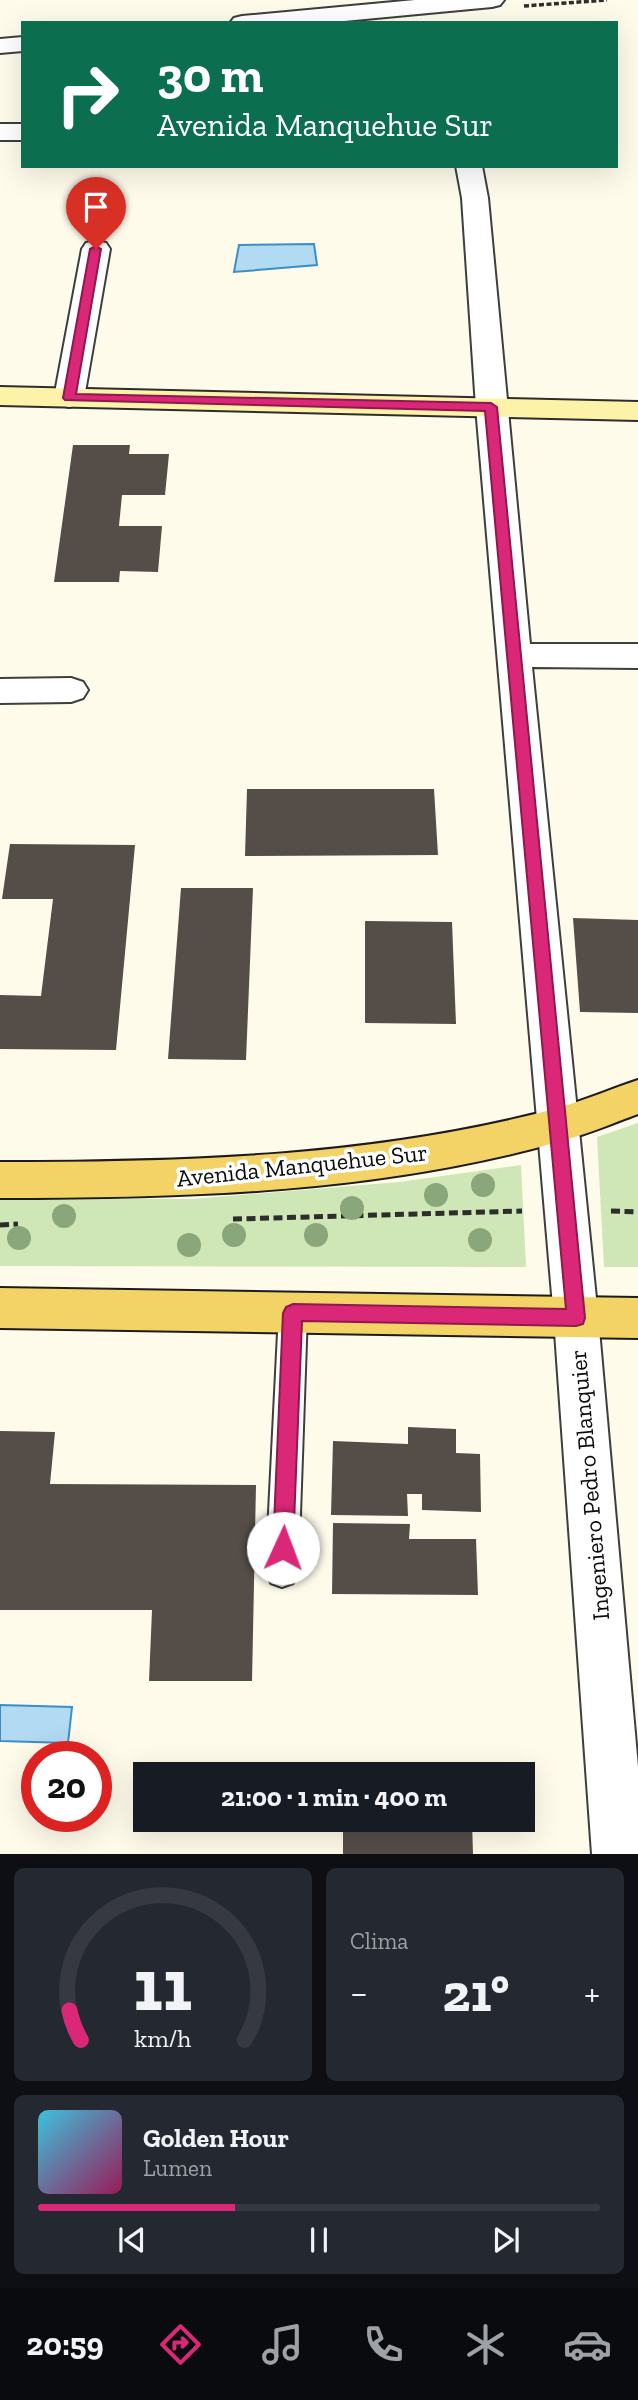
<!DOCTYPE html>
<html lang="es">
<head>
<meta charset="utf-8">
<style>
	:root { --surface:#171b24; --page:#242831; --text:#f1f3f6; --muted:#9ea1a6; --line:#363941; --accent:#db2777 }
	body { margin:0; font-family:"Zilla Slab",serif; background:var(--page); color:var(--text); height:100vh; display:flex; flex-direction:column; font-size:26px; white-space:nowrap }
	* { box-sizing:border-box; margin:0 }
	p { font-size:23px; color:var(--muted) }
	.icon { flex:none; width:38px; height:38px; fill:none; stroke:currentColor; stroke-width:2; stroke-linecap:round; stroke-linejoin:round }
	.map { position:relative; height:1854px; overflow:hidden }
	.sheet { display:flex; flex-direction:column; gap:14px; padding:14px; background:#0d0f14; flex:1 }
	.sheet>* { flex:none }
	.top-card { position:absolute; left:21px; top:21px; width:597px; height:147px; border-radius:0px; box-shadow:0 7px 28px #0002; background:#0b6e4f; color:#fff; overflow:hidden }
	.speed { position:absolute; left:21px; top:1741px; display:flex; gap:14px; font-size:35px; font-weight:700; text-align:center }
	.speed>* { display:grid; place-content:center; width:91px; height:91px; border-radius:50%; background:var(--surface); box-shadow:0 7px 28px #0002; line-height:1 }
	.speed .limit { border:10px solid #d22; background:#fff; color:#111 }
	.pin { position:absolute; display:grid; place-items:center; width:60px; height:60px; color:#fff; margin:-72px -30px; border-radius:50% 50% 50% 0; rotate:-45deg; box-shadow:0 0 7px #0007 }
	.pin .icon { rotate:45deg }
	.me { position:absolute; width:77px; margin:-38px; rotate:2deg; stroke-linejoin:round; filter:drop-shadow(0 0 5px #0008) }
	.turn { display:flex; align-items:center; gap:24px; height:147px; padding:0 21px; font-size:32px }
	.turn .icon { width:91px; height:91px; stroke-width:2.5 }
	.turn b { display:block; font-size:49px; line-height:60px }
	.big { font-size:52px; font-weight:800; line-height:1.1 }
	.sheet .tile { flex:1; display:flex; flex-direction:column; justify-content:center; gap:10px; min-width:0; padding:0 24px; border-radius:10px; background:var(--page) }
	.sheet .dial { align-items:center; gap:0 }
	.dial svg { height:182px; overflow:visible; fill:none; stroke:var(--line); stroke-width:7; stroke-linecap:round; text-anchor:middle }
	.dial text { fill:var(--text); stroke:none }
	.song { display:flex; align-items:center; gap:21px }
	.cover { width:84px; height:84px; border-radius:10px; background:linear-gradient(135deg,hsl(190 70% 55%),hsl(330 70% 35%)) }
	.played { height:7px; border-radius:4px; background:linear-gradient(90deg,var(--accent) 35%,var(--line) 35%) }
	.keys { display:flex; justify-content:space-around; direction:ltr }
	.heat { display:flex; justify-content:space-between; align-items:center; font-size:38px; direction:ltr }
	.sheet .tiles { flex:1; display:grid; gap:14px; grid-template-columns:1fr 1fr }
	.tile:last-child { grid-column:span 2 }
	.trip { position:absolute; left:133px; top:1762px; width:402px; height:70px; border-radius:0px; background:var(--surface); box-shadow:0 7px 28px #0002; font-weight:800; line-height:70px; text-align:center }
	.tabs { display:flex; height:112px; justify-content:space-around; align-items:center; background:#090b0e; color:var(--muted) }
	.tabs .icon { width:49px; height:49px }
	.tabs .current { color:var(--accent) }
	.tabs b { font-size:32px; color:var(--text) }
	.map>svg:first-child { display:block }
</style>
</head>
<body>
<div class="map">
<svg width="638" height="1854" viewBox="0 0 638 1854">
	<rect width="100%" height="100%" fill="#fefbeb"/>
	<path fill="#cfe7b6" d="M638,1123V1267H604L597,1137Z
		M521,1165L526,1267L0,1266V1198L192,1199L399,1182Z"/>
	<path fill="#b2daf3" stroke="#3c8ec7" stroke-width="2" d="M314,244L317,265L234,272L239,245Z
		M0,1705L72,1707L68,1743L0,1741Z"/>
	<path fill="#544d48" d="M73,445H130L129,454H169L165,495H122L119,526H162L158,572L120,571L119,582H54Z
		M247,789H434L438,855L245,856Z
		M10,844L135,845L116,1050L0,1049V995L41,996L53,899H2Z
		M181,888H253L246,1060L168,1059Z
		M573,918L638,920V1013L580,1012Z
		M365,921L452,922L456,1024L365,1023Z
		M408,1427L456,1429V1453L480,1454L481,1512L422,1510V1494H407L408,1516L331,1515L333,1441L408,1444Z
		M0,1431L55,1432L50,1484L256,1485L252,1681H149L152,1610H0Z
		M333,1523L410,1524L409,1539H476L478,1595L332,1594Z
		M343,1820L472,1821L473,1854H343Z"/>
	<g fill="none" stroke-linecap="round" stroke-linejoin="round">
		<defs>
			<path id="service" d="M293,1300L303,1304L307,1313L298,1572L293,1583L282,1587L271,1583L266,1572L279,1313L283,1304Z"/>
			<path id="minor" d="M415,0H504L500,5L492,7L323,23H230L234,18L242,16Z
				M23,37V51L0,53V39Z
				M0,124H23V140H0Z
				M456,166H482L488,198L530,644H638V668L532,667L598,1318L638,1767V1854H592L554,1318L476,407L462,198Z
				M96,241L106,243L110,249L84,398L80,404L69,407L58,404L54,398L82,249L86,243Z
				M71,678L83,682L88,690L83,698L71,702L0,703V679Z"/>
			<path id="secondary" d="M0,387L638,402V420L0,405Z"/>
			<path id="primary" d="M638,1080V1114C611,1124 585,1135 558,1142C377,1193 187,1198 0,1198V1162C187,1162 376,1157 558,1108C585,1100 611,1089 638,1080Z
				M0,1288L638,1298V1338L0,1328Z"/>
		</defs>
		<use href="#service" stroke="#3e3e3e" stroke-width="4"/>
		<use href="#minor" stroke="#3e3e3e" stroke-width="4"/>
		<use href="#secondary" stroke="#2d2d2d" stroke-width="4"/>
		<use href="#primary" stroke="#1c1c1c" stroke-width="4"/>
		<path stroke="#2d2d2d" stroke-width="3.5" stroke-dasharray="5 2.5" stroke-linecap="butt" d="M524,6L607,0"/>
		<path stroke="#2d2d2d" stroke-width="5" stroke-dasharray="9 4.5" stroke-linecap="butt" d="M611,1211L638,1212
			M233,1219L522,1211
			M0,1225L18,1224"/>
		<use href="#service" fill="#fff" fill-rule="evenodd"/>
		<use href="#minor" fill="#fff" fill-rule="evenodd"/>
		<use href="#secondary" fill="#fcf3a8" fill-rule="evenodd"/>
		<use href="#primary" fill="#f3d266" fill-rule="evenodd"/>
	</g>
	<g fill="#8aa67b">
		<circle cx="483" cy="1185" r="12"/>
		<circle cx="436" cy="1195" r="12"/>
		<circle cx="352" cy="1208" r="12"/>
		<circle cx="64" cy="1216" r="12"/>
		<circle cx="234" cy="1235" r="12"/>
		<circle cx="316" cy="1235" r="12"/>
		<circle cx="19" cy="1238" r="12"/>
		<circle cx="480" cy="1240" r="12"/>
		<circle cx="189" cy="1245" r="12"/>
	</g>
	<path fill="#db2777" stroke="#8e194d" stroke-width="2" d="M96,246L101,249L76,394L491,403L497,407L585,1318L583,1324L576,1326L302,1321L293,1548L290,1554L283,1557L276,1554L273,1548L283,1313L286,1307L293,1304L566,1309L485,411L65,400L63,398L90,249Z"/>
	<g text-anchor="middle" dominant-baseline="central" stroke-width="7" stroke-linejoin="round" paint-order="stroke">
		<g font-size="24" fill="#0b0b0b" stroke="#fff">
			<text transform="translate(302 1165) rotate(-6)">Avenida Manquehue Sur</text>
			<text transform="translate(589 1485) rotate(-95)">Ingeniero Pedro Blanquier</text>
		</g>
	</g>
</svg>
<div class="speed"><div class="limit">20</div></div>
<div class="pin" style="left:96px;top:249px;background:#d93025"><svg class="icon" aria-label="arrive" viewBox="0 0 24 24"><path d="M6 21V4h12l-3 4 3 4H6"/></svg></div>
<svg class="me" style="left:283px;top:1548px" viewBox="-20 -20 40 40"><circle r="19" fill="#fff"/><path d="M0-13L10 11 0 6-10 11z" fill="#db2777"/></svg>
<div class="trip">21:00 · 1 min · 400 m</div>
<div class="top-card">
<div class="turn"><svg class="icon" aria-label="right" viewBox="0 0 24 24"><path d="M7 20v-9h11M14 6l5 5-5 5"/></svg><div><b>30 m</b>Avenida Manquehue Sur</div></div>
</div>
</div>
<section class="sheet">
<div class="tiles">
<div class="tile dial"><svg viewBox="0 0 100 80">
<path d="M14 69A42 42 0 1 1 86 69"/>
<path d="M14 69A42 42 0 0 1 9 56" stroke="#db2777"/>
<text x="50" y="56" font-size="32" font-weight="700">11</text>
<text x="50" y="72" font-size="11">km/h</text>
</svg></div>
<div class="tile"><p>Clima</p>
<div class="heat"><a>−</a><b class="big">21°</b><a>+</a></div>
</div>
<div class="tile">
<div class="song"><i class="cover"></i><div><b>Golden Hour</b><p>Lumen</p></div></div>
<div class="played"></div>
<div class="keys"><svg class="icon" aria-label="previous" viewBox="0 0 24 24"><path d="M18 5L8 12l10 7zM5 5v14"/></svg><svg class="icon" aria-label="pause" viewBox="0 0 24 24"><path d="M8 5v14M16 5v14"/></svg><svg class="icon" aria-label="next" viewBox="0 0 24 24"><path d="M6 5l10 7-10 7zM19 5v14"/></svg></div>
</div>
</div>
</section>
<nav class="tabs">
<b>20:59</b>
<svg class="icon current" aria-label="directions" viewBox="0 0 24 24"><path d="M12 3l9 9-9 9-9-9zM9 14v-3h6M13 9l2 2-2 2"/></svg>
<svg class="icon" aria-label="music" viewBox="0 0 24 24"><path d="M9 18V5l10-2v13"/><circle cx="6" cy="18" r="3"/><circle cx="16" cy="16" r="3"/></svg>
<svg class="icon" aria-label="phone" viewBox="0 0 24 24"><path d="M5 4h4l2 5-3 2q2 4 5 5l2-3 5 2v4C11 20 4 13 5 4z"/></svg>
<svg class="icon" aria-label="climate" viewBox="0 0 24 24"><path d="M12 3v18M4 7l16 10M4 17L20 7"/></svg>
<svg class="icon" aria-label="car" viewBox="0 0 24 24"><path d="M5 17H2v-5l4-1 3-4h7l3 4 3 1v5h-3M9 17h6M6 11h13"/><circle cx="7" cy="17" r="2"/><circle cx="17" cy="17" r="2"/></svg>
</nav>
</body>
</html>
